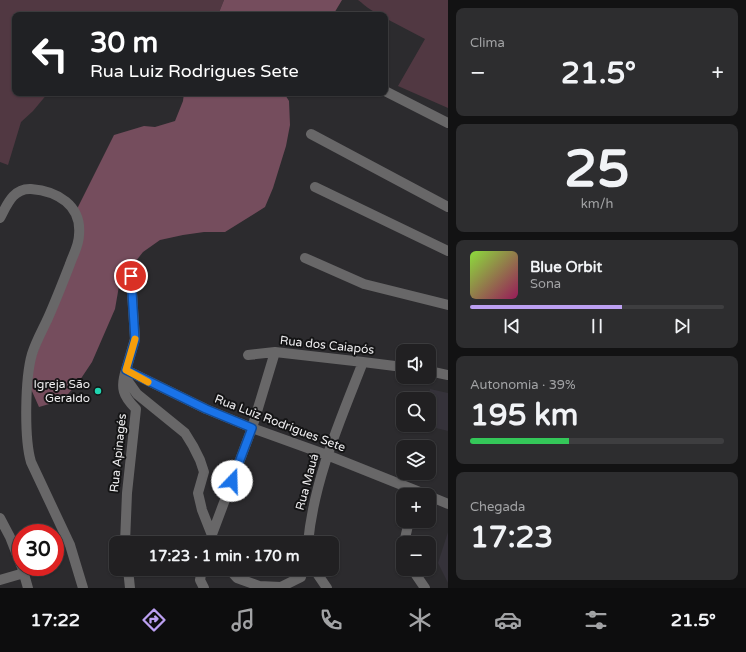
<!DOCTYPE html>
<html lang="pt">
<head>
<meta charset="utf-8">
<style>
	:root { --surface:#212022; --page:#2d2d2f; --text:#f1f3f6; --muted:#a2a3a5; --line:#3e3e40; --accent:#bca0f2 }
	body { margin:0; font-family:"Varela Round",sans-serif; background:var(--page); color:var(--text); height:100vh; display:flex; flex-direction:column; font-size:15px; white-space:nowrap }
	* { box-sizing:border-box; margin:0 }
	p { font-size:13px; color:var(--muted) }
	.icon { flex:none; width:22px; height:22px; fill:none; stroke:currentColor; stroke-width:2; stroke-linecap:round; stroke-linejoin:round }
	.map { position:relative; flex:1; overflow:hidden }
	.panel { display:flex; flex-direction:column; gap:8px; padding:8px; background:#121213; width:298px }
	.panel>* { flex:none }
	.top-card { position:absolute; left:12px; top:12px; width:376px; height:84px; border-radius:8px; box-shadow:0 1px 3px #0004,0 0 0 1px var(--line); background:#202124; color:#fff; overflow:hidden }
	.fabs { position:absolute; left:396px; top:344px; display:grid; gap:8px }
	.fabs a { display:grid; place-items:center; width:40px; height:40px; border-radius:8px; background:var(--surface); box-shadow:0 1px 3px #0004,0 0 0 1px var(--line); font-size:20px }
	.speed { position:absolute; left:12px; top:524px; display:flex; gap:8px; font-size:20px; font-weight:700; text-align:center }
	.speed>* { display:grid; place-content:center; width:52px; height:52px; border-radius:50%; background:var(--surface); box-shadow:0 1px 3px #0004,0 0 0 1px var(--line); line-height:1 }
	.speed .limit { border:6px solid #d22; background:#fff; color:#111 }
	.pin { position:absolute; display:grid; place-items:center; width:34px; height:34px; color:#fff; margin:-17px; border:2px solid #fff; border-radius:50%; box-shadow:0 1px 4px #0007 }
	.me { position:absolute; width:44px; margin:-22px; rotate:21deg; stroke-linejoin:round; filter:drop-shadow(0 0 3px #0008) }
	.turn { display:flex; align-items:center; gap:14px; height:84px; padding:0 12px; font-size:18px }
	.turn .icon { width:52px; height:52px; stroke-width:2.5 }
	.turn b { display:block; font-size:28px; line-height:34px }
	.big { font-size:30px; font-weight:800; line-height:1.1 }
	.panel .widget { flex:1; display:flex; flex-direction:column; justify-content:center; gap:6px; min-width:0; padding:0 14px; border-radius:8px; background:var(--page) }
	.panel .dial { align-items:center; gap:0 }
	.dial b { font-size:52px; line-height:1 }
	.song { display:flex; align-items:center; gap:12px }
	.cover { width:48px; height:48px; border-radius:6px; background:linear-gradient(135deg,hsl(90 70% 55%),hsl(330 70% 35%)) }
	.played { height:4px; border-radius:2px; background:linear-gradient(90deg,var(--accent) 60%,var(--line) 60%) }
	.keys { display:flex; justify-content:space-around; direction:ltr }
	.heat { display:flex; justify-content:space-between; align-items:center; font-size:22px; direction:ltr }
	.charge { height:6px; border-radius:3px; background:linear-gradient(90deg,#34c759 39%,var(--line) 0) }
	.trip { position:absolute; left:109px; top:536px; width:230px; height:40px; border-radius:8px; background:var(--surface); box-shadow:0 1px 3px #0004,0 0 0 1px var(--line); font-weight:800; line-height:40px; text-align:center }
	.tab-bar { display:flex; height:64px; justify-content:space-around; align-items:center; background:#0d0d0e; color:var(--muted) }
	.tab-bar .icon { width:28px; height:28px }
	.tab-bar .on { color:var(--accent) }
	.tab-bar b { font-size:18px; color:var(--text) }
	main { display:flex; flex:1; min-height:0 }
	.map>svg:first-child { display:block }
</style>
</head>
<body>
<main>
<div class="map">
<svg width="448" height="588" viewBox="0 0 448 588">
	<rect width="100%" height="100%" fill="#2c2b2e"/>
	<path fill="#35323a" d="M430,389L448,393V431L424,425H429L428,399Z
		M448,532V583L438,563Z"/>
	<path fill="#513842" d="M0,0H224L218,15H15V93H48L33,111L21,122L8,165L0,162Z
		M358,0H448V108L398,86L425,39L385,18V15C375,15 366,6 358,0Z"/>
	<path fill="#754d5d" d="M224,0H342L333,15H218Z
		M184,93H284L289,101L290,125L286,146L273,188L265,207L225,232H204L183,235L160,240L143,252L128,271L119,286L115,309L92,362L80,380L63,400L39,407L27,380L76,248L75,213L114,135L144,126L155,127L175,121L183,101Z"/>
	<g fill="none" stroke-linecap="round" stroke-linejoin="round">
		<path stroke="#686768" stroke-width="10" d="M385,91L448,123
			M311,134L448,207
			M315,187L448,251
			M0,218C7,205 13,188 31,189C57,191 82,205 79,235C79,245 73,255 70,264C63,282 56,300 48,318C43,329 36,341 32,354C25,378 24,438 31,462L70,545L83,588
			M305,258L364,284L448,305
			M131,277L135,339L126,370L127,380L137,394L185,433L193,446L200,460L204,472L198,493L202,510L215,543
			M248,355L275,352L363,362L403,367
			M429,371L448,375
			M429,496L448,504
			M0,518L10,537L21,565
			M211,537L252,428L275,352
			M125,543L127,493L136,409C123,396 120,388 126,370L206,409L252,428L327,455L427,495
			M308,543C314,479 340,421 363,362
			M404,543L409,521
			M22,567L28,588
			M128,569L130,588
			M202,569L200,580L204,588
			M229,569L237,578L259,586L281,587L301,577L303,569
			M314,569L327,588
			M412,569L425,588
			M0,580L24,573"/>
	</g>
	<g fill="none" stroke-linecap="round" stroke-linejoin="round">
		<defs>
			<path id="route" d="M131,276L135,340L126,370L206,409L252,428L232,481"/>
		</defs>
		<use href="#route" stroke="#114b97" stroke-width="10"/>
		<use href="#route" stroke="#1a73e8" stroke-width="7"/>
		<path stroke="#f59e0b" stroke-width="7" d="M135,339L126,370L148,382"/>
	</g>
	<circle fill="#20d5b0" stroke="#141415" stroke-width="1.5" cx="98" cy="391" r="4"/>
	<g text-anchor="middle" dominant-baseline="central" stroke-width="4" stroke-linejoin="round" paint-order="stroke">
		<g font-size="12" fill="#eeedef" stroke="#141415">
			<text transform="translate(327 345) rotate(6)">Rua dos Caiapós</text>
			<text transform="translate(280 423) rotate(21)">Rua Luiz Rodrigues Sete</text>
			<text transform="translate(118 453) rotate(-84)">Rua Apinagés</text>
			<text transform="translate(307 482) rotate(-75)">Rua Mauá</text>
		</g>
		<g font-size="12" fill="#eeedef" stroke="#141415" text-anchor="end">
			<text x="90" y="384">Igreja São<tspan x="90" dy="14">Geraldo</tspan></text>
		</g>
	</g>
</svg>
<div class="fabs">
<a><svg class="icon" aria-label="sound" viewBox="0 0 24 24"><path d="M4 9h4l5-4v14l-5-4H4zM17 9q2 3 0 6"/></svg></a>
<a><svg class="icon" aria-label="search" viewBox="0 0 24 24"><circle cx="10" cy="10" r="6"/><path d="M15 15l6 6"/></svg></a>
<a><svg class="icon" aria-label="layers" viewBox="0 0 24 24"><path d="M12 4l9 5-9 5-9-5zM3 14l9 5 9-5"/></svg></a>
<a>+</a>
<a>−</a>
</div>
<div class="speed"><div class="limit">30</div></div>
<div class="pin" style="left:131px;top:276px;background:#d93025"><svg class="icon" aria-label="arrive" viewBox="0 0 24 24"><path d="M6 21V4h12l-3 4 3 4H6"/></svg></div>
<svg class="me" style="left:232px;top:481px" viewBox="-20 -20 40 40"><circle r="19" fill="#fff"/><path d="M0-13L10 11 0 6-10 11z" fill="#1a73e8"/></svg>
<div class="trip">17:23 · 1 min · 170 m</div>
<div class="top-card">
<div class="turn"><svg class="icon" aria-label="left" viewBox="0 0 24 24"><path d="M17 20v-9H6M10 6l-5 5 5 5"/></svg><div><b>30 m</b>Rua Luiz Rodrigues Sete</div></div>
</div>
</div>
<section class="panel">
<div class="widget"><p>Clima</p>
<div class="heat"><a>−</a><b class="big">21.5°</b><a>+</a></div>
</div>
<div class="widget dial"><b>25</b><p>km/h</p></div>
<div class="widget">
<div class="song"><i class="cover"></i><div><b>Blue Orbit</b><p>Sona</p></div></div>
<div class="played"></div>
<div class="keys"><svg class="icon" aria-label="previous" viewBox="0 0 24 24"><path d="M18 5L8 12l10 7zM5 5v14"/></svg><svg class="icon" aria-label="pause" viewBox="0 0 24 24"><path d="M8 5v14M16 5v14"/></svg><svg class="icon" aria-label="next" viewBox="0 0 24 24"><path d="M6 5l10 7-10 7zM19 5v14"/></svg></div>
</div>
<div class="widget"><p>Autonomia · 39%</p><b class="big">195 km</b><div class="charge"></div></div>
<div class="widget"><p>Chegada</p><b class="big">17:23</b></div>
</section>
</main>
<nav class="tab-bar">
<b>17:22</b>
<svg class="icon on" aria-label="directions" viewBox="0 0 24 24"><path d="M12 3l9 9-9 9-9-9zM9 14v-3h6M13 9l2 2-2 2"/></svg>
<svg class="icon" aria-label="music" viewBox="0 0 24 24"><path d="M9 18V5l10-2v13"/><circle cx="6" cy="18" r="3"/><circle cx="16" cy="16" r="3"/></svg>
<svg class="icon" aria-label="phone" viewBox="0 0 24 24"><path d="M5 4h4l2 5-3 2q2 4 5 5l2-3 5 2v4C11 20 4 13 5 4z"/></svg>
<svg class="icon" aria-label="climate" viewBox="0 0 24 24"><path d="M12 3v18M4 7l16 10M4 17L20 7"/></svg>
<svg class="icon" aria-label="car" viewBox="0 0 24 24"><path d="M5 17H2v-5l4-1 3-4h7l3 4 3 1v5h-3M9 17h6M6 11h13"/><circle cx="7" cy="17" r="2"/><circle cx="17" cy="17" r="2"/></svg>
<svg class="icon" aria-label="filters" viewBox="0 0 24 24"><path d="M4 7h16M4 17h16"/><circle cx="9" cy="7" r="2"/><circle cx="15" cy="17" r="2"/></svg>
<b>21.5°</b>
</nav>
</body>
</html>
